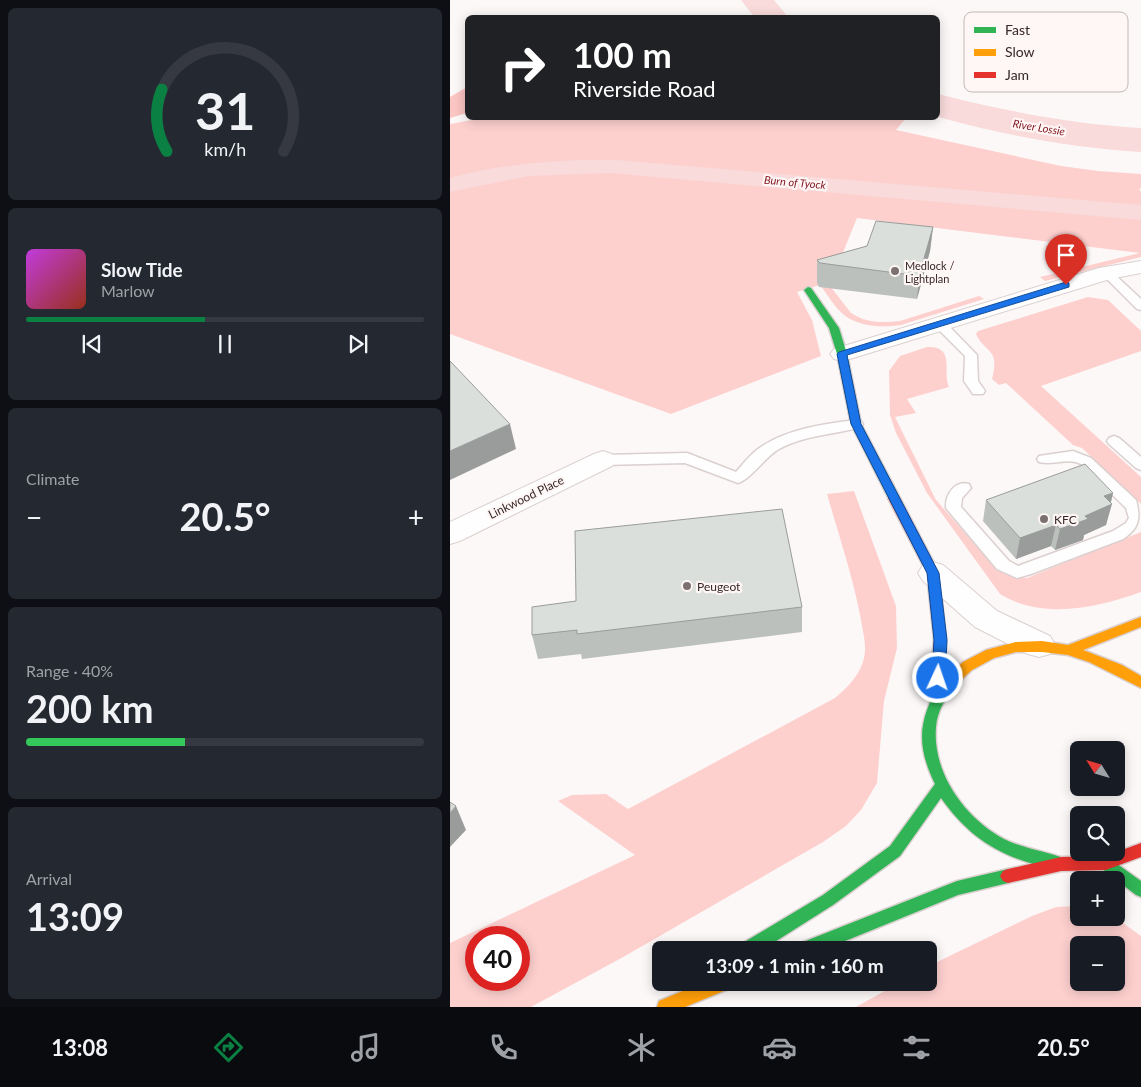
<!DOCTYPE html>
<html lang="en">
<head>
<meta charset="utf-8">
<style>
	:root { --surface:#171b24; --page:#242831; --text:#f1f3f6; --muted:#9ea1a6; --line:#363941; --accent:#0b8043 }
	body { margin:0; font-family:Lato,sans-serif; background:var(--page); color:var(--text); height:100vh; display:flex; flex-direction:column; font-size:19px; white-space:nowrap }
	* { box-sizing:border-box; margin:0 }
	p { font-size:16px; color:var(--muted) }
	.icon { flex:none; width:28px; height:28px; fill:none; stroke:currentColor; stroke-width:2; stroke-linecap:round; stroke-linejoin:round }
	.map { position:relative; flex:1; overflow:hidden }
	.sheet { display:flex; flex-direction:column; gap:8px; padding:8px; background:#0d0f14; width:450px }
	.sheet>* { flex:none }
	.hud { position:absolute; left:15px; top:15px; width:475px; height:105px; border-radius:8px; box-shadow:0 2px 12px #0003; background:#202124; color:#fff; overflow:hidden }
	.needle { width:32px; rotate:307deg }
	.buttons { position:absolute; left:620px; top:741px; display:grid; gap:10px }
	.buttons a { display:grid; place-items:center; width:55px; height:55px; border-radius:8px; background:var(--surface); box-shadow:0 2px 12px #0003; font-size:25px }
	.speed { position:absolute; left:15px; top:926px; display:flex; gap:10px; font-size:25px; font-weight:700; text-align:center }
	.speed>* { display:grid; place-content:center; width:65px; height:65px; border-radius:50%; background:var(--surface); box-shadow:0 2px 12px #0003; line-height:1 }
	.speed .limit { border:8px solid #d22; background:#fff; color:#111 }
	.pin { position:absolute; display:grid; place-items:center; width:42px; height:42px; color:#fff; margin:-51px -21px; border-radius:50% 50% 50% 0; rotate:-45deg; box-shadow:0 0 5px #0007 }
	.pin .icon { rotate:45deg }
	.me { position:absolute; width:55px; margin:-28px; rotate:3deg; stroke-linejoin:round; filter:drop-shadow(0 0 4px #0008) }
	.turn { display:flex; align-items:center; gap:18px; height:105px; padding:0 25px; font-size:22px }
	.turn .icon { width:65px; height:65px; stroke-width:2.5 }
	.turn b { display:block; font-size:35px; line-height:42px }
	.big { font-size:38px; font-weight:700; line-height:1.1 }
	.sheet .card { flex:1; display:flex; flex-direction:column; justify-content:center; gap:8px; min-width:0; padding:0 18px; border-radius:8px; background:var(--page) }
	.sheet .dial { align-items:center; gap:0 }
	.dial svg { height:130px; overflow:visible; fill:none; stroke:var(--line); stroke-width:7; stroke-linecap:round; text-anchor:middle }
	.dial text { fill:var(--text); stroke:none }
	.song { display:flex; align-items:center; gap:15px }
	.cover { width:60px; height:60px; border-radius:8px; background:linear-gradient(135deg,hsl(290 70% 55%),hsl(10 70% 35%)) }
	.played { height:5px; border-radius:2px; background:linear-gradient(90deg,var(--accent) 45%,var(--line) 45%) }
	.keys { display:flex; justify-content:space-around; direction:ltr }
	.heat { display:flex; justify-content:space-between; align-items:center; font-size:28px; direction:ltr }
	.charge { height:8px; border-radius:4px; background:linear-gradient(90deg,#34c759 40%,var(--line) 0) }
	.trip { position:absolute; left:202px; top:941px; width:285px; height:50px; border-radius:8px; background:var(--surface); box-shadow:0 2px 12px #0003; font-weight:700; line-height:50px; text-align:center }
	.tabs { display:flex; height:80px; justify-content:space-around; align-items:center; background:#090b0e; color:var(--muted) }
	.tabs .icon { width:35px; height:35px }
	.tabs .current { color:var(--accent) }
	.tabs b { font-size:22px; color:var(--text) }
	main { display:flex; flex:1; min-height:0 }
	.map>svg:first-child { display:block }
</style>
</head>
<body>
<main>
<section class="sheet">
<div class="card dial"><svg viewBox="0 0 100 80">
<path d="M14 69A42 42 0 1 1 86 69"/>
<path d="M14 69A42 42 0 0 1 11 31" stroke="#0b8043"/>
<text x="50" y="56" font-size="32" font-weight="700">31</text>
<text x="50" y="72" font-size="11">km/h</text>
</svg></div>
<div class="card">
<div class="song"><i class="cover"></i><div><b>Slow Tide</b><p>Marlow</p></div></div>
<div class="played"></div>
<div class="keys"><svg class="icon" aria-label="previous" viewBox="0 0 24 24"><path d="M18 5L8 12l10 7zM5 5v14"/></svg><svg class="icon" aria-label="pause" viewBox="0 0 24 24"><path d="M8 5v14M16 5v14"/></svg><svg class="icon" aria-label="next" viewBox="0 0 24 24"><path d="M6 5l10 7-10 7zM19 5v14"/></svg></div>
</div>
<div class="card"><p>Climate</p>
<div class="heat"><a>−</a><b class="big">20.5°</b><a>+</a></div>
</div>
<div class="card"><p>Range · 40%</p><b class="big">200 km</b><div class="charge"></div></div>
<div class="card"><p>Arrival</p><b class="big">13:09</b></div>
</section>
<div class="map">
<svg width="691" height="1007" viewBox="0 0 691 1007">
	<rect width="100%" height="100%" fill="#fdf8f8"/>
	<path fill="#fdd0ce" fill-rule="evenodd" d="M33,118H456L446,130L611,166L648,171L691,174V188L689,189L691,192V257L595,281L590,277L690,253L407,218L385,272L377,282L401,313C416,323 432,323 450,321L529,296L534,299L451,325C433,328 409,327 394,315C385,308 377,294 370,285L347,292L362,320L371,356L221,414L0,334V124Z
		M638,297L658,300L691,331V351L591,386L691,477V504L632,448L623,445L556,383L549,385L542,379C550,347 536,355 526,334L528,331Z
		M477,347C506,346 492,371 499,387L457,399L466,413L445,417L486,500L543,565L560,576L577,578L691,532V592C647,608 592,620 550,594L477,493L446,433L440,415L439,371L450,356Z
		M404,491L446,606L447,648L434,701L427,783L411,810L396,826L373,842L175,956L81,1007H0V943L185,855L108,801L122,795L156,794L178,809L385,698C398,687 410,675 414,658C417,646 413,633 411,620C403,577 389,536 377,494ZM26,938H69V980H26Z
		M629,906V918H666L691,936V1007H406L449,983L479,982V966L582,916L606,907ZM629,945H666V982H629Z"/>
	<path fill="#fac5c3" d="M17,87V113L0,118V97Z"/>
	<path fill="#f8dbda" d="M129,160H167L691,205V220L160,173L79,176L0,192V178C43,166 85,162 129,160Z"/>
	<g fill="none" stroke-linecap="round" stroke-linejoin="round">
		<path fill="#f8dbda" fill-rule="evenodd" d="M291,0H324L339,18H305Z
			M488,94C555,111 621,124 691,128V152C622,148 554,135 488,117Z"/>
		<defs>
			<path id="lane" d="M657,269L661,271L691,299V310L687,309L651,273L653,271Z
				M489,319L493,320L527,355L528,381L535,391L533,394H523L514,381L515,356L485,326L483,323L485,320Z
				M406,420L411,421L413,424L411,427C383,435 355,435 329,449C315,457 301,479 288,483L235,463L153,465L148,463L146,460L148,457L153,455L237,453L286,472C293,464 300,455 308,449C336,429 373,424 406,420Z
				M664,436L669,438L691,457V470L686,468L659,444L657,441L659,438Z
				M623,451L641,458L686,500C691,518 689,529 673,539L581,574L567,578L547,569L496,508C495,495 505,480 519,484L521,488L512,498L511,507L559,561L568,566L663,531L676,523L679,518L676,508L631,464C617,457 603,466 589,462L587,459L589,456Z"/>
			<path id="street" d="M691,261V273L660,279L400,359L392,361L384,359L380,354L384,349L649,268Z
				M153,451L162,454L166,460L162,466L10,541L0,544V522L144,454Z
				M483,562L493,565L547,611L600,636L605,645L600,654L589,657L578,654L525,627L473,581L468,573L473,565Z"/>
			<path id="fast" d="M358,287L361,288L389,328L397,354L411,424L450,498L448,501H440L401,424L387,354L379,328L354,290Z
				M496,680L501,681L503,685C496,699 487,711 486,727C482,773 515,818 554,839C574,849 596,851 616,859L619,864L616,869C608,872 599,868 590,866C546,854 518,836 491,798L450,856L383,905L312,950H289L291,944L373,895L440,846L485,784C465,743 469,719 491,681Z
				M656,856L691,881V897L686,895L651,868L648,863L651,858Z
				M558,869L563,871L566,876L563,881L558,883L508,895L373,950H346L348,944L507,881Z"/>
			<path id="slow" d="M691,617V627L633,650L672,665L691,676V688L639,662L618,655L592,652H566L544,658L522,670L501,689L496,690L491,689L489,685L513,662L536,650L566,642L592,641L618,645Z
				M254,982H283L281,988L235,1007H207L209,1001Z"/>
			<path id="jam" d="M444,494L450,498L489,573L496,639L494,697L492,701L487,702L482,701L480,697L484,639L477,573L438,498Z
				M691,843V857L656,870L611,871L558,883L553,881L550,876L553,871L558,869L611,857L656,856Z"/>
		</defs>
		<use href="#lane" stroke="#dad0cf" stroke-width="3"/>
		<use href="#street" stroke="#dad0cf" stroke-width="2"/>
		<use href="#fast" stroke="#dad0cf" stroke-width="3"/>
		<use href="#slow" stroke="#dad0cf" stroke-width="3"/>
		<use href="#jam" stroke="#dad0cf" stroke-width="3"/>
		<use href="#lane" fill="#fffefe" fill-rule="evenodd"/>
		<use href="#street" fill="#fffefe" fill-rule="evenodd"/>
		<use href="#fast" fill="#30b455" fill-rule="evenodd"/>
		<use href="#slow" fill="#ff9f0a" fill-rule="evenodd"/>
		<use href="#jam" fill="#e5322d" fill-rule="evenodd"/>
	</g>
	<path fill="#bbc0bd" d="M483,227L480,251L467,299L369,287L367,283V260L417,246Z
		M663,493L656,525L634,535L633,540L605,550L601,546L566,559L533,521L536,500Z
		M82,607H352V632L132,659L131,654L88,659L82,635Z"/>
	<path fill="#999c9a" d="M483,227L480,251L467,299L469,276Z
		M60,424L66,449L0,480V451Z
		M663,493L660,505L662,504L656,525L634,535L633,540L605,550L610,529L635,516L654,496Z
		M606,525L601,546L566,559L570,538Z
		M6,806L16,830L0,847V813Z"/>
	<path fill="#dadfdc" stroke="#999c9a" d="M426,221L483,227L469,276L370,263L367,260L417,246Z
		M0,361L60,424L0,451Z
		M635,464L663,493L654,496L662,504L635,516L638,519L610,529L606,525L570,538L536,500Z
		M332,509L352,607L127,634V630L82,635V607L126,601L125,531Z
		M0,802L6,806L0,813Z"/>
	<path fill="#1a73e8" stroke="#114b97" d="M616,282L619,283V287L397,355L411,424L489,573L497,640L495,678L493,682L488,683L484,682L482,678L484,640L477,573L401,424L387,354L389,352Z"/>
	<g fill="#7c7070" stroke="#fff6f6" stroke-width="2">
		<circle cx="445" cy="271" r="5"/>
		<circle cx="594" cy="519" r="5"/>
		<circle cx="237" cy="586" r="5"/>
	</g>
	<g text-anchor="middle" dominant-baseline="central" stroke-width="4.5" stroke-linejoin="round" paint-order="stroke">
		<g font-size="11" font-style="italic" fill="#831922" stroke="#fff6f6">
			<text transform="translate(589 127) rotate(9)">River Lossie</text>
			<text transform="translate(345 182) rotate(5)">Burn of Tyock</text>
		</g>
		<g font-size="11" fill="#372727" stroke="#fff6f6" text-anchor="start">
			<text x="455" y="265">Medlock /<tspan x="455" dy="13">Lightplan</tspan></text>
		</g>
		<g font-size="12" fill="#372727" stroke="#fff6f6">
			<text transform="translate(76 497) rotate(-26)">Linkwood Place</text>
		</g>
		<g font-size="12" fill="#372727" stroke="#fff6f6" text-anchor="start">
			<text x="604" y="519">KFC</text>
			<text x="247" y="586">Peugeot</text>
		</g>
	</g>
	<rect x="514" y="12" width="164" height="80" rx="8" fill="#fff6f6" stroke="#c3b8b8" stroke-width="1"/>
	<rect x="524" y="27" width="22" height="6" fill="#30b455"/>
	<rect x="524" y="49" width="22" height="7" fill="#ff9f0a"/>
	<rect x="524" y="72" width="22" height="6" fill="#e5322d"/>
	<g font-size="14" fill="#372727">
		<text x="555" y="35">Fast</text>
		<text x="555" y="57">Slow</text>
		<text x="555" y="80">Jam</text>
	</g>
</svg>
<div class="buttons">
<a><svg class="needle" viewBox="-14 -14 28 28"><path d="M0-13l5 13h-10z" fill="#e53935"/><path d="M0 13l5-13h-10z" fill="#9ea1a6"/></svg></a>
<a><svg class="icon" aria-label="search" viewBox="0 0 24 24"><circle cx="10" cy="10" r="6"/><path d="M15 15l6 6"/></svg></a>
<a>+</a>
<a>−</a>
</div>
<div class="speed"><div class="limit">40</div></div>
<div class="pin" style="left:616px;top:285px;background:#d93025"><svg class="icon" aria-label="arrive" viewBox="0 0 24 24"><path d="M6 21V4h12l-3 4 3 4H6"/></svg></div>
<svg class="me" style="left:488px;top:678px" viewBox="-20 -20 40 40"><circle r="17" fill="#1a73e8" stroke="#fff" stroke-width="3"/><path d="M0-11L8 9 0 5-8 9z" fill="#fff"/></svg>
<div class="trip">13:09 · 1 min · 160 m</div>
<div class="hud">
<div class="turn"><svg class="icon" aria-label="right" viewBox="0 0 24 24"><path d="M7 20v-9h11M14 6l5 5-5 5"/></svg><div><b>100 m</b>Riverside Road</div></div>
</div>
</div>
</main>
<nav class="tabs">
<b>13:08</b>
<svg class="icon current" aria-label="directions" viewBox="0 0 24 24"><path d="M12 3l9 9-9 9-9-9zM9 14v-3h6M13 9l2 2-2 2"/></svg>
<svg class="icon" aria-label="music" viewBox="0 0 24 24"><path d="M9 18V5l10-2v13"/><circle cx="6" cy="18" r="3"/><circle cx="16" cy="16" r="3"/></svg>
<svg class="icon" aria-label="phone" viewBox="0 0 24 24"><path d="M5 4h4l2 5-3 2q2 4 5 5l2-3 5 2v4C11 20 4 13 5 4z"/></svg>
<svg class="icon" aria-label="climate" viewBox="0 0 24 24"><path d="M12 3v18M4 7l16 10M4 17L20 7"/></svg>
<svg class="icon" aria-label="car" viewBox="0 0 24 24"><path d="M5 17H2v-5l4-1 3-4h7l3 4 3 1v5h-3M9 17h6M6 11h13"/><circle cx="7" cy="17" r="2"/><circle cx="17" cy="17" r="2"/></svg>
<svg class="icon" aria-label="filters" viewBox="0 0 24 24"><path d="M4 7h16M4 17h16"/><circle cx="9" cy="7" r="2"/><circle cx="15" cy="17" r="2"/></svg>
<b>20.5°</b>
</nav>
</body>
</html>
